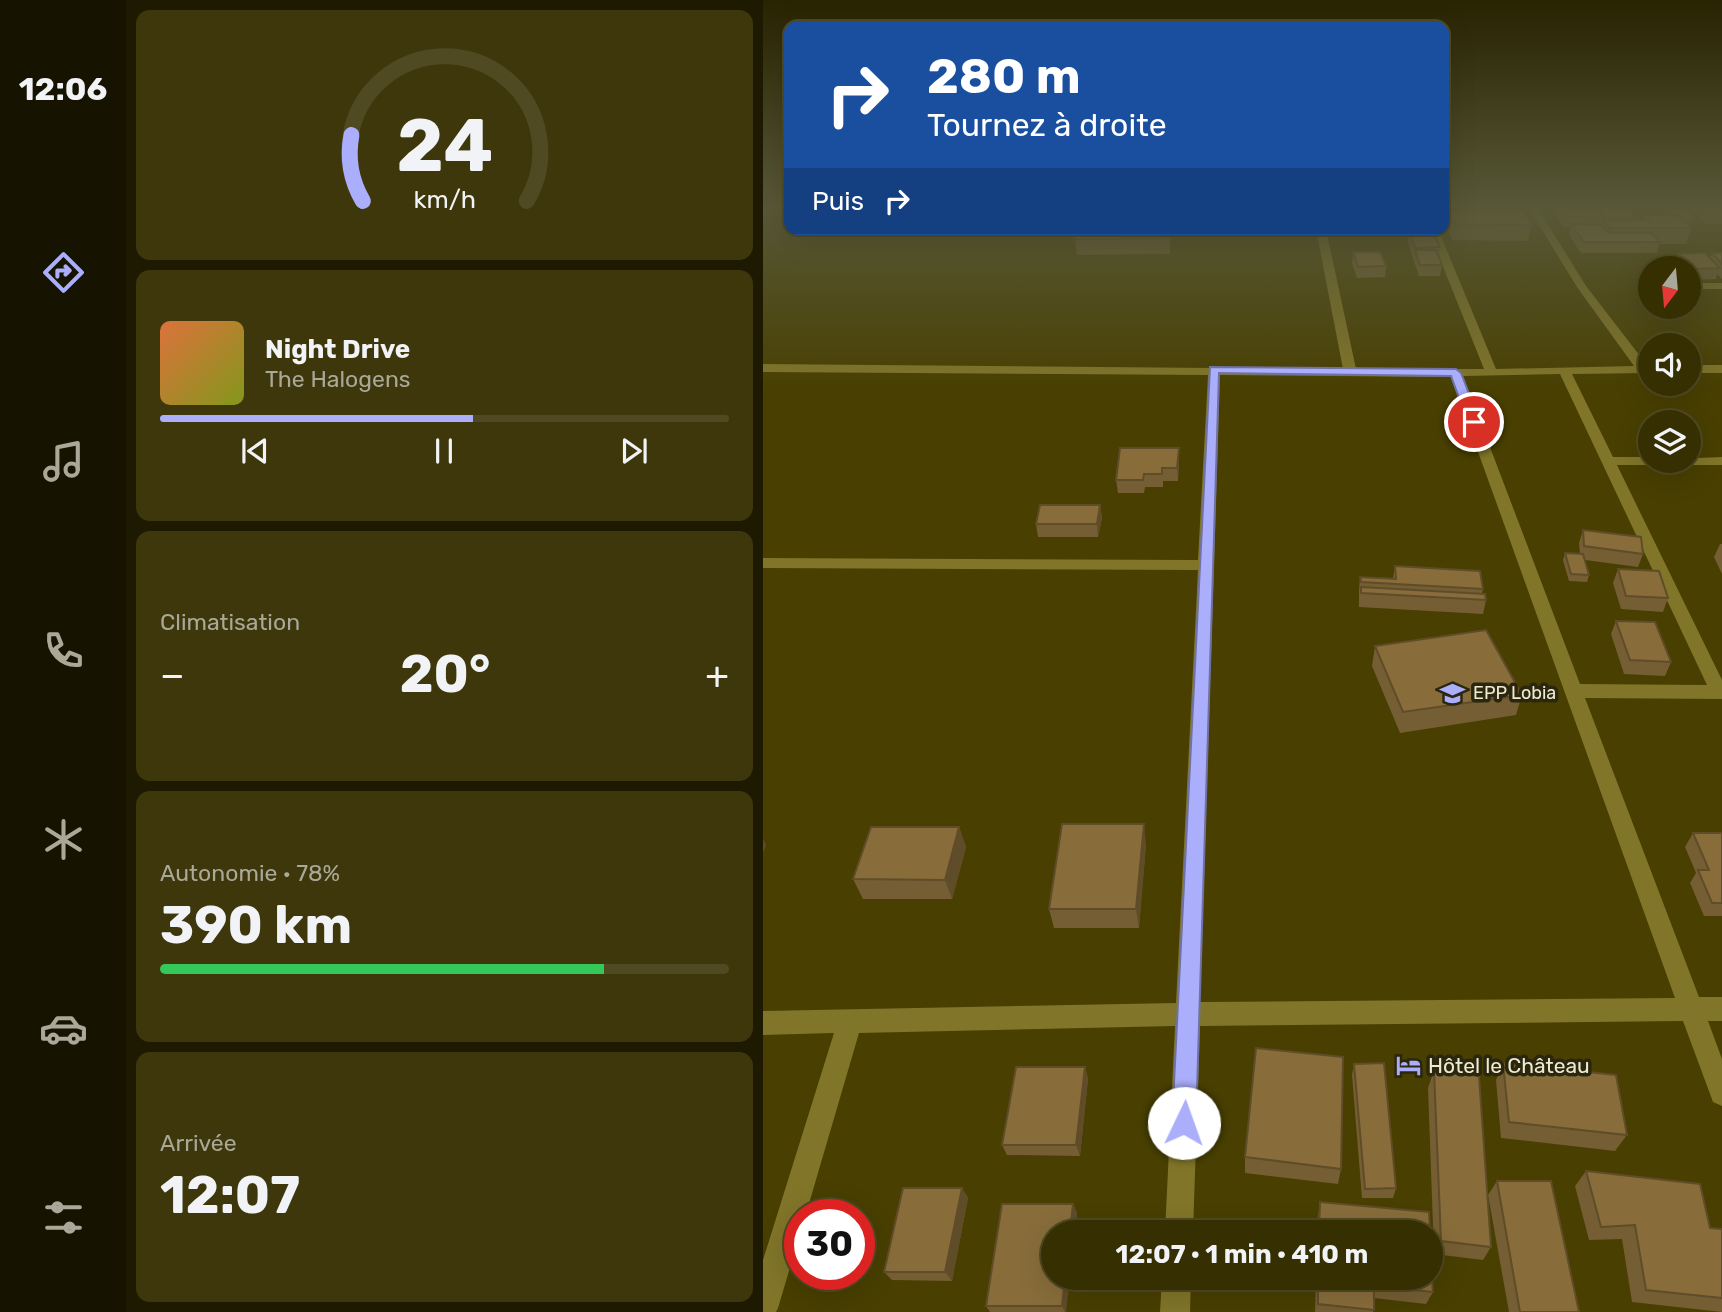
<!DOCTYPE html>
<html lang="fr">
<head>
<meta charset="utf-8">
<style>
	:root { --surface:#362f01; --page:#3d370b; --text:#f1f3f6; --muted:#aaa999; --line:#504a23; --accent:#abaffb }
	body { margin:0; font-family:Rubik,sans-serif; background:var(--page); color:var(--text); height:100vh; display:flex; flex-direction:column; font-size:26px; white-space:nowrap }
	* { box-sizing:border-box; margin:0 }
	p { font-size:23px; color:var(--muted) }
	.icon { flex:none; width:38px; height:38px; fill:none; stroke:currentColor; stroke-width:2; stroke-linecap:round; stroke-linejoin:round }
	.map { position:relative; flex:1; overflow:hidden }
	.drawer { display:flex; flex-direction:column; gap:10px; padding:10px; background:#1e1a01; width:637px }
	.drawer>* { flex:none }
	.top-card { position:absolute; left:21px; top:21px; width:665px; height:214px; border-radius:14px; box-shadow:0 7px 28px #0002,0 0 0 2px var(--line); background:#1a4fa0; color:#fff; overflow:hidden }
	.needle { width:46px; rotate:196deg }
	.buttons { position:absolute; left:875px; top:256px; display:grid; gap:14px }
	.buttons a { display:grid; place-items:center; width:63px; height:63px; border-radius:50%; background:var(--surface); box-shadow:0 7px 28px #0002,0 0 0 2px var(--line); font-size:35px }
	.speed { position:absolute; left:21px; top:1199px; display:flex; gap:14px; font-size:35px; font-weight:700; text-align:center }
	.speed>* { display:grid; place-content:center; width:91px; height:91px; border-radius:50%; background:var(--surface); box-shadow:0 7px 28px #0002,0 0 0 2px var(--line); line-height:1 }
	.speed .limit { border:10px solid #d22; background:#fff; color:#111 }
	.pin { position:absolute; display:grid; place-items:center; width:60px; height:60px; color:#fff; margin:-30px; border:4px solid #fff; border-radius:50%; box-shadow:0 2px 7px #0007 }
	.me { position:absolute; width:77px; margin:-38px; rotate:3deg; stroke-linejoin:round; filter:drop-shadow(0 0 5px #0008) }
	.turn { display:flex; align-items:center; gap:24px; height:147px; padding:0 28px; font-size:32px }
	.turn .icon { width:91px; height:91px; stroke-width:2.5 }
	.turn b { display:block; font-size:49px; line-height:60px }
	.then { display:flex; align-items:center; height:66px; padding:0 28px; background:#0003; gap:14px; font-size:26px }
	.big { font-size:52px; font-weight:700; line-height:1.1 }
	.drawer .card { flex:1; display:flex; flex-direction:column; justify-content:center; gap:10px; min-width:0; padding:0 24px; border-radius:14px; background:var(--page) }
	.drawer .dial { align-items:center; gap:0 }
	.dial svg { height:182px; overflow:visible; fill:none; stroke:var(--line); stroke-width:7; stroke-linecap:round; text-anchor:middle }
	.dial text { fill:var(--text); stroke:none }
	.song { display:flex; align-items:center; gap:21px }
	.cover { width:84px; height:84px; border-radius:10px; background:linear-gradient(135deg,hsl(20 70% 55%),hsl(70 70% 35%)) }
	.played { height:7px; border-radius:4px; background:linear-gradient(90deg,var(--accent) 55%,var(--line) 55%) }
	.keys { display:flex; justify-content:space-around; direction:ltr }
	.heat { display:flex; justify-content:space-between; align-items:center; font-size:38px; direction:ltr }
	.charge { height:10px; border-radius:5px; background:linear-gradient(90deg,#34c759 78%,var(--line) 0) }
	.trip { position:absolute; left:278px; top:1220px; width:402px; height:70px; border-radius:35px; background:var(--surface); box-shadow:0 7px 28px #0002,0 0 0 2px var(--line); font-weight:700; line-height:70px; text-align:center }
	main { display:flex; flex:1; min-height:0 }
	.dock { display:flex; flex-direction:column; width:126px; justify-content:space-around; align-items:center; background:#161300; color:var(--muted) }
	.dock .icon { width:49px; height:49px }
	.dock .active { color:var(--accent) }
	.dock b { font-size:32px; color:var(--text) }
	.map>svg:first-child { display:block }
</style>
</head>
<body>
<main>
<nav class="dock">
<b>12:06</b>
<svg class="icon active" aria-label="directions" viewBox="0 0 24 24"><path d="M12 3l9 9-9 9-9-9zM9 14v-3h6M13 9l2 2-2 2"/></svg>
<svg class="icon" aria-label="music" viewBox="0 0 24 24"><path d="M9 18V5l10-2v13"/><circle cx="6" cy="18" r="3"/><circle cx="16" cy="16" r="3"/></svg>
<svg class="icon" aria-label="phone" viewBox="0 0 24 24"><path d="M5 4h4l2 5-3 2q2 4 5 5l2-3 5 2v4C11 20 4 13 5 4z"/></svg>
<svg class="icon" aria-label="climate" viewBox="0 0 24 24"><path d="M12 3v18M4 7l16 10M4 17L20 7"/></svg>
<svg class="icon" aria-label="car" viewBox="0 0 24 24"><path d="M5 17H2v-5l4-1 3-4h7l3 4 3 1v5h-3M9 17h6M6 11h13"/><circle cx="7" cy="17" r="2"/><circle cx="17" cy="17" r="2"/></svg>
<svg class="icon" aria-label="filters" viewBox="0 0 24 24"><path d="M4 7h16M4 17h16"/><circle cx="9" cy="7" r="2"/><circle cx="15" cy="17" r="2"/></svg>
</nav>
<section class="drawer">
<div class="card dial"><svg viewBox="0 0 100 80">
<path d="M14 69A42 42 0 1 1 86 69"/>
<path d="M14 69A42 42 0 0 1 9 40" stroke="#abaffb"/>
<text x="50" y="56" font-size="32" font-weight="700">24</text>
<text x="50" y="72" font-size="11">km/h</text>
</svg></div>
<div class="card">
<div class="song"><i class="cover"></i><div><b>Night Drive</b><p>The Halogens</p></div></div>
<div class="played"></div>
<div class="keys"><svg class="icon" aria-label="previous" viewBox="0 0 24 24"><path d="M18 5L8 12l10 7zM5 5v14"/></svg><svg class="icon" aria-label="pause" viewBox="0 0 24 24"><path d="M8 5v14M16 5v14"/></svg><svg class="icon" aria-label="next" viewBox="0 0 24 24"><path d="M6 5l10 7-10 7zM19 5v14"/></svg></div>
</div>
<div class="card"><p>Climatisation</p>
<div class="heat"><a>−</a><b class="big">20°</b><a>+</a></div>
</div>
<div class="card"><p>Autonomie · 78%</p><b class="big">390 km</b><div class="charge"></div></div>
<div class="card"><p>Arrivée</p><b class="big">12:07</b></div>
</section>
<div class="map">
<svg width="959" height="1312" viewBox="0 0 959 1312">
	<rect width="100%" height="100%" fill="#483f01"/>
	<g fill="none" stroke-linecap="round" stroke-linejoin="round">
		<path fill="#807528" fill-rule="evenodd" d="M765,207H774L823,286L884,365H887V373L809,374L850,457H887V460L959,457V465H854L959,680V699L822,698L936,997H959V1021H945L959,1059V1106L950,1102L920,1021L437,1026L430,1232H402L412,1026L96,1033L43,1214H37V1234L15,1308L13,1312H0V1260L71,1033L0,1035V1011L413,1003L435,570L0,568V558L435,560L445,375L0,372V364L580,369L553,229H563L593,369H721L665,229H675L733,369L871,366L814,287ZM797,374L944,685L817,684L700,376ZM457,375L688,377L912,998L437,1002Z
			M926,283H959V289H926Z
			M926,365H959V373H926Z
			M399,1278H428L427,1312H397Z"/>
	</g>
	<path fill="#755e33" d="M790,207H864L872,217L871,220H881L882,215H907L908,210L931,218L929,223H924L928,228L923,244H896L894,253H818L806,235L808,227H800L790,209Z
		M928,207H959V224H943Z
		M686,212L768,225L765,241L689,240L684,227Z
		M407,229V254L314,255L312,239Z
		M646,232L677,247L676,257L679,265L677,276H656L645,243Z
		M590,252L623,266L622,277L594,278L589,263Z
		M949,253H959V279L954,274L953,279L926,280V268H915L912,265L916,254L947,258Z
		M416,448V461L415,481H400V487H382L381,493H355L353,480Z
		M337,505L339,518L335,537H275L273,524Z
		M820,530L880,554L875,567L822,560L826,575L824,582L806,581L800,560L802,553L817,554L816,543Z
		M957,544H959V574L951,557Z
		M632,566L720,589L719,593L723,600L720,614L596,607V590L597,577L630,578Z
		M855,569L905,598L900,612L858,609L850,583Z
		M853,621L908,662L902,676L861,674L848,634Z
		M612,646L759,695L753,715L637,733L609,666Z
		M196,827L203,847L189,899H100L90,879Z
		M930,833H959V916H941L927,883L933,873L922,847Z
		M383,844L376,928H291L286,909Z
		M740,1063L864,1135L852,1151L738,1138L733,1080Z
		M591,1064L633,1188L630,1198H599L589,1075Z
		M322,1067L325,1079L317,1156L244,1155L239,1145Z
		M671,1071L728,1247L720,1260L671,1254L665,1088Z
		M482,1157L578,1169L575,1184L482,1173Z
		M823,1171L947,1228L959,1229V1312L869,1302L859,1239L826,1240L812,1186Z
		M734,1181L816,1312H746L725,1195Z
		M199,1188L205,1198L189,1281L129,1280L121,1272Z
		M557,1202L667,1232H554L555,1216Z
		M310,1204L314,1213L312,1232H290L303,1312H227L223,1306Z
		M553,1278H668L670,1292L663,1304L611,1298L610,1312H552Z"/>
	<path fill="#5f4c29" d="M407,229L408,239L407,254L406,238Z
		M416,448V461L415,481L414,468Z
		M337,505L339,518L335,537L334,524Z
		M381,824L383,844L376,928L373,909Z
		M196,827L203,847L189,899L182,880Z
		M0,839L3,845L0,853Z
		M322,1067L325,1079L317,1156L313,1145Z
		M199,1188L205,1198L189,1281L182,1272Z
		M310,1204L314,1213L312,1232H307Z
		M302,1278H307L303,1312H302L299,1306Z"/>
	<path fill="#886d3b" stroke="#5f4c29" stroke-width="2" d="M797,207H830L836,217H803Z
		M835,207H864L872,217H842Z
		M908,210H923L931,218H918L915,215H913Z
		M686,212H761L768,225L692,224Z
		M882,215H915L928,228H847L840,220H886Z
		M808,224L839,225L846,233H889L897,242H821Z
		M314,229H407L406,238L312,239Z
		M646,232H670L677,247L652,248Z
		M652,250H673L679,265H657Z
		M590,252H617L623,266L595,267Z
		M942,253L957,268L929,269L916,254Z
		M949,253H959V264Z
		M357,448H416L414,468H399V474H381L380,480H353Z
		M277,505H337L334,524H273Z
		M820,530L878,537L880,554L821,546Z
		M802,553L820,554L826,575L808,574Z
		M632,566L717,571L720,589L598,582L597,577L633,579Z
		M855,569L896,571L905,598L863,596Z
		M598,587L722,594L723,600L598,593Z
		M853,621L892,622L908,662L867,660Z
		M723,630L759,695L640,712L612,646Z
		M299,824H381L373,909H286Z
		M108,827H196L182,880L90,879Z
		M930,833H959V903H949L935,870H946Z
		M493,1048L580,1057L578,1169L482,1157Z
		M621,1063L633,1188L602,1189L591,1064Z
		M740,1063L853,1075L864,1135L746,1122Z
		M253,1067H322L313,1145H239Z
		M671,1071L716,1076L728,1247L678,1241Z
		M823,1171L937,1184L947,1228L959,1229V1298L883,1290L872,1225L838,1227Z
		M734,1181H788L816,1312H757Z
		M140,1188H199L182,1272H121Z
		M557,1202L666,1212L667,1232H556Z
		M239,1204H310L307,1232H290V1278H302L299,1306H223Z
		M668,1269L670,1292L611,1286V1310L555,1304V1278H668Z"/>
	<linearGradient id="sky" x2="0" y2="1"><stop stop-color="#282301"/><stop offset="0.53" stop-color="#585838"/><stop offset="1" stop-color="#585838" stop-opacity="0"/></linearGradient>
	<rect width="959" height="391" fill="url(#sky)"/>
	<path fill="#abaffb" stroke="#6f72a3" stroke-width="2" d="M447,367L693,369L698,373L717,422L711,425L705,422L688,376L456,373L433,1123L430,1131L421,1135L413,1131L409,1123Z"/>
	<defs>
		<symbol id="school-bare" viewBox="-9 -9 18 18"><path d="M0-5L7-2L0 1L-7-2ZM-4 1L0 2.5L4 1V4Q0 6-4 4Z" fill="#abaffb" stroke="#2a260f" stroke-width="2.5" paint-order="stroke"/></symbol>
		<symbol id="hotel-bare" viewBox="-9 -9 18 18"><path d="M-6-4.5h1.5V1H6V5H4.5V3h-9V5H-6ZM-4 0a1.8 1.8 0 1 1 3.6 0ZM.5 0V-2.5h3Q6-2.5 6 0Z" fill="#abaffb" stroke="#2a260f" stroke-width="2.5" paint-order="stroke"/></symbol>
	</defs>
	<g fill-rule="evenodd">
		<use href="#school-bare" x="672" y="676" width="35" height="35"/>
		<use href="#hotel-bare" x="628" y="1048" width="35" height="35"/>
	</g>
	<g text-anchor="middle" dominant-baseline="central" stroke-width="7" stroke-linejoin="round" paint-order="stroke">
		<g font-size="18" fill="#efebcf" stroke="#2a260f" text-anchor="start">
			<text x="710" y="693">EPP Lobia</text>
		</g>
		<g font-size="21" fill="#efebcf" stroke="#2a260f" text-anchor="start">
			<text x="665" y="1065">Hôtel le Château</text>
		</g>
	</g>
</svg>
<div class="buttons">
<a><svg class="needle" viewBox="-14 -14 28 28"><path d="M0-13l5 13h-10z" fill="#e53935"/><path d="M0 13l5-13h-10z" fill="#aaa999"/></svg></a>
<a><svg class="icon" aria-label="sound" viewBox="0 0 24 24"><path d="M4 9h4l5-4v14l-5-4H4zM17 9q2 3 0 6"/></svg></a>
<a><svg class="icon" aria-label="layers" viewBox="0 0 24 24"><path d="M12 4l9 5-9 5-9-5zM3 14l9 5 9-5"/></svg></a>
</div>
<div class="speed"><div class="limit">30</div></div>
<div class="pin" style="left:711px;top:422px;background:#d93025"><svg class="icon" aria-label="arrive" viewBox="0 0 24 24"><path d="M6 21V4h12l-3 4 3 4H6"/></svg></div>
<svg class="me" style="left:421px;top:1123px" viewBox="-20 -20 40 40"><circle r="19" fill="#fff"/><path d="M0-13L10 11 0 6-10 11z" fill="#abaffb"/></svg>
<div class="trip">12:07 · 1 min · 410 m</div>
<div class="top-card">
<div class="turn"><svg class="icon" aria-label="right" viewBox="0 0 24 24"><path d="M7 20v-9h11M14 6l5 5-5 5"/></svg><div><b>280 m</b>Tournez à droite</div></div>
<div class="then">Puis<svg class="icon" aria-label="right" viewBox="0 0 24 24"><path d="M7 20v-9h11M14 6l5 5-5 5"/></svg></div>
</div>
</div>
</main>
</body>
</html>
